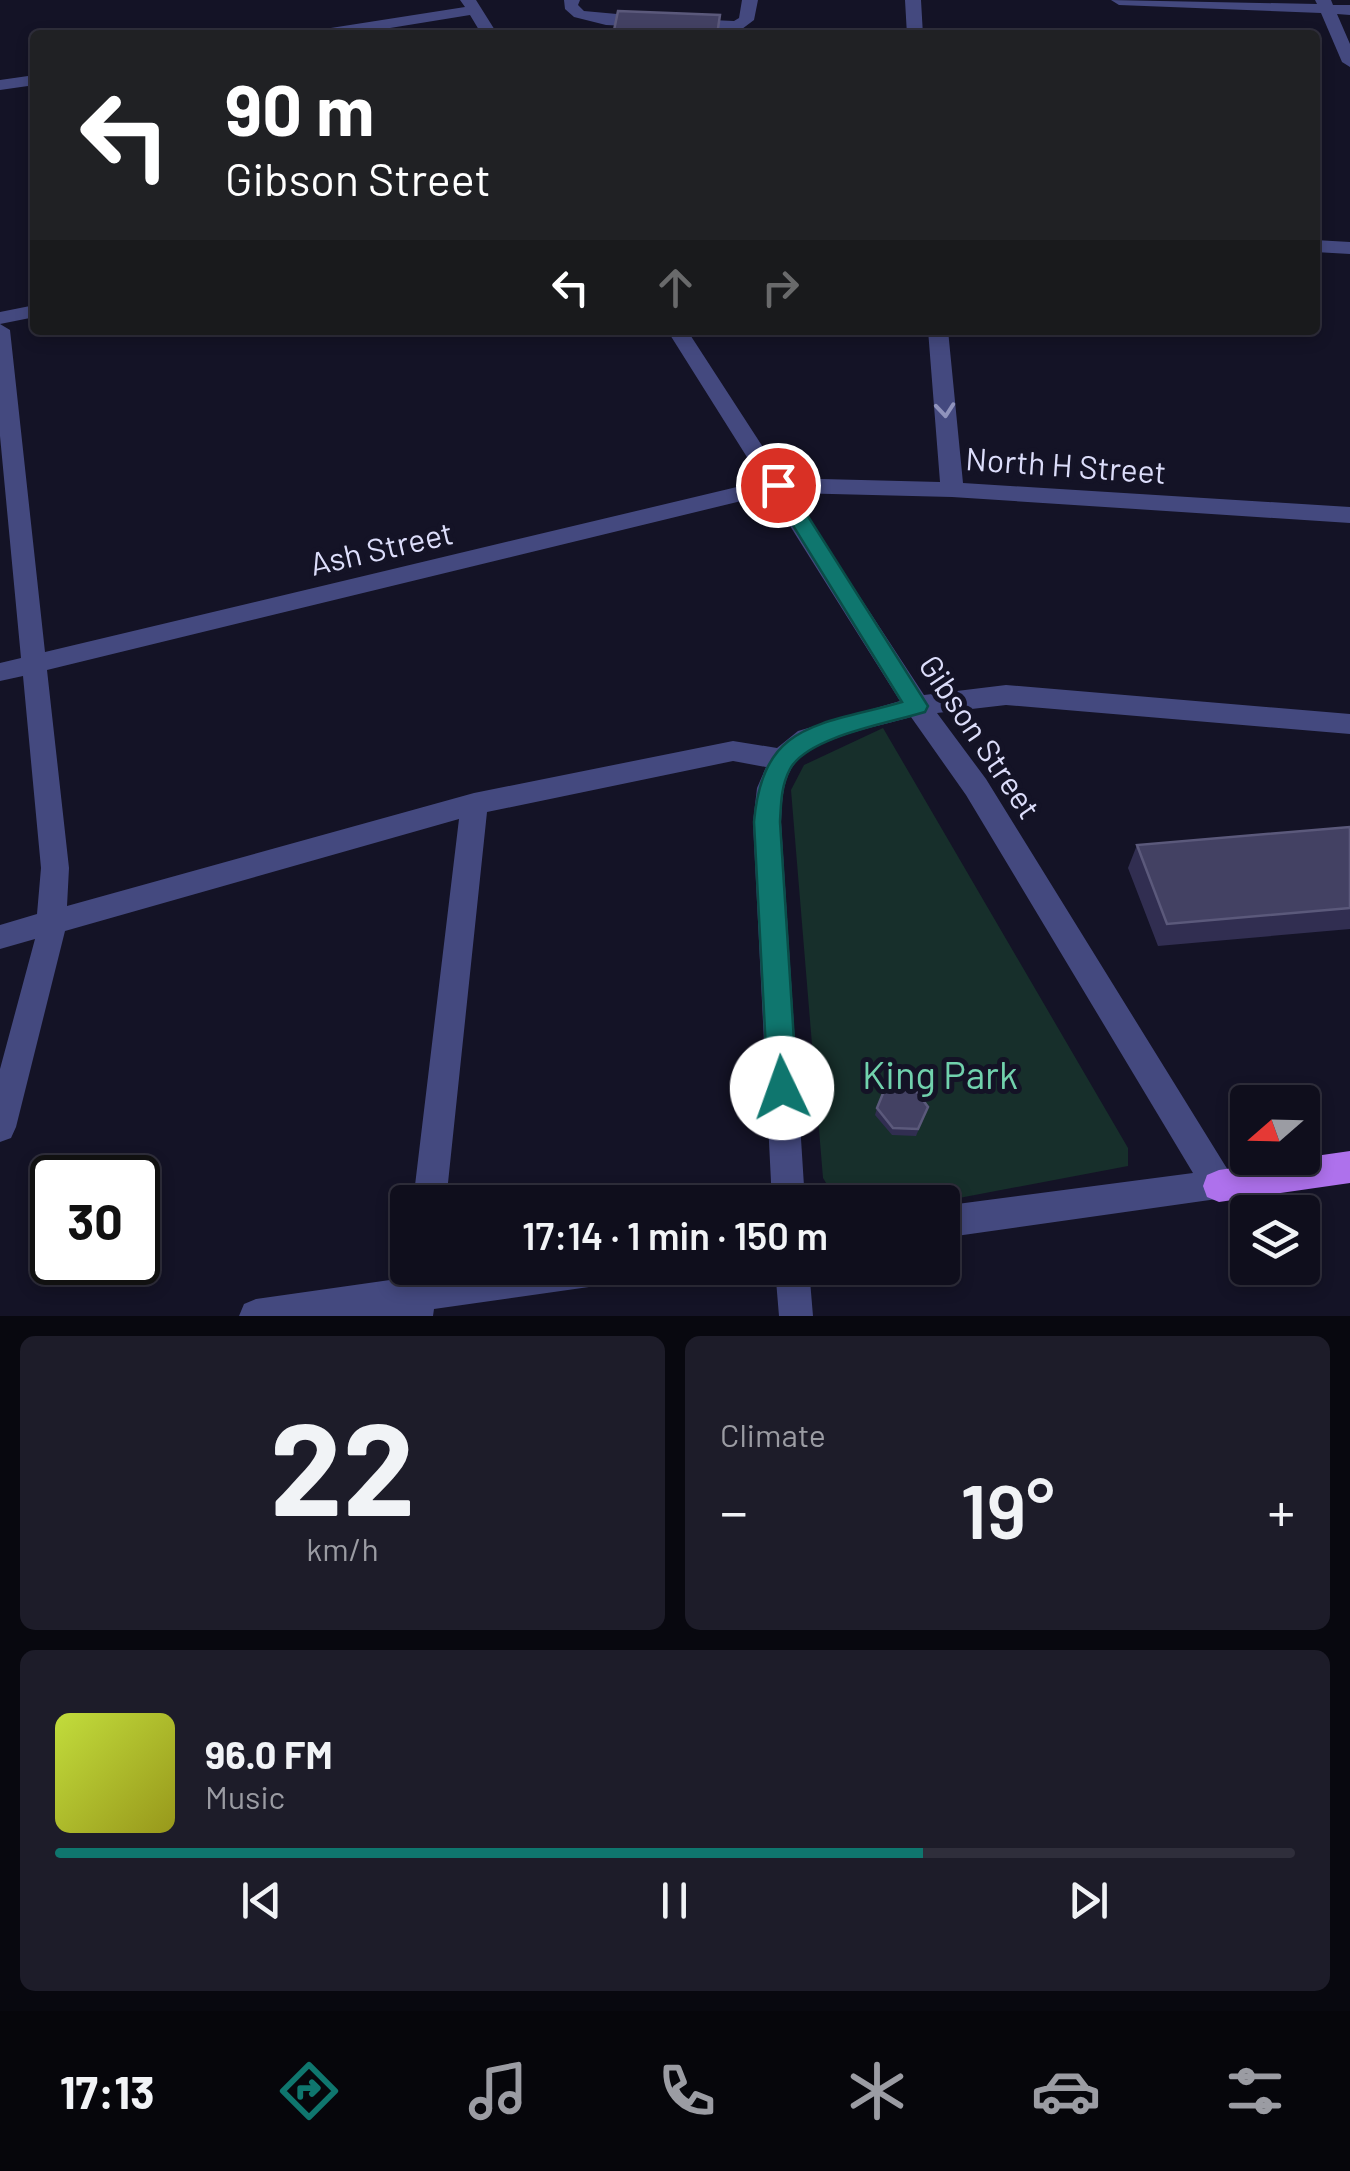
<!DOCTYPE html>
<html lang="en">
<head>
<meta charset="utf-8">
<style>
	:root { --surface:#0f0e1c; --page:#1d1c29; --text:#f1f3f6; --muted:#9b9ca3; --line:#2f2e3b; --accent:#0f766e }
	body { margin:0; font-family:Barlow,sans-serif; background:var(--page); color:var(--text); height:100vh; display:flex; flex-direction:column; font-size:38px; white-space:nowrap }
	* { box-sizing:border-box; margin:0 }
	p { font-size:32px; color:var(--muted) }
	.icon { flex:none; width:55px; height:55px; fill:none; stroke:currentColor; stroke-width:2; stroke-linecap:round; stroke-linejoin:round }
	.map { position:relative; height:1316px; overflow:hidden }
	.sheet { display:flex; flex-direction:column; gap:20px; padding:20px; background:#08080f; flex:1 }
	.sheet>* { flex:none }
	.guide { position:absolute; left:30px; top:30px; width:1290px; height:305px; border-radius:10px; box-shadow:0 5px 15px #0003,0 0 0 2px var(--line); background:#202124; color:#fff; overflow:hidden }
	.needle { width:65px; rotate:250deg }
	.buttons { position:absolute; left:1230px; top:1085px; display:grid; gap:20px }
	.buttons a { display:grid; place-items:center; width:90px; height:90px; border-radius:10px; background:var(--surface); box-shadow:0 5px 15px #0003,0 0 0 2px var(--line); font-size:50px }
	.speed { position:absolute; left:30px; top:1155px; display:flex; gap:20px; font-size:50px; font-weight:700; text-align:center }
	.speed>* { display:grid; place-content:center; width:130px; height:130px; border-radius:50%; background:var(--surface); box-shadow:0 5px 15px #0003,0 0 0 2px var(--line); line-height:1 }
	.speed .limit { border:5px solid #111; border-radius:15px; background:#fff; color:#111 }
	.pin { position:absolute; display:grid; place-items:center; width:85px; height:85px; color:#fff; margin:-42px; border:5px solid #fff; border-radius:50%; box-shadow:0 2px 10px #0007 }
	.me { position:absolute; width:110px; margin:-55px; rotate:357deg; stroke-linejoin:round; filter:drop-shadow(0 0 8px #0008) }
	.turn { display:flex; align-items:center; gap:35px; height:210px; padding:0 30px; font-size:45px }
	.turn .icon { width:130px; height:130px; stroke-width:2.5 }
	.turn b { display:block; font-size:70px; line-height:85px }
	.lanes { display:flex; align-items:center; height:95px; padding:0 30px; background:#0003; justify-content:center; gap:50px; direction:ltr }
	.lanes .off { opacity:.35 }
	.big { font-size:75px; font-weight:600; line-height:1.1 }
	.sheet .card { flex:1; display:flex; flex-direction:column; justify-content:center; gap:15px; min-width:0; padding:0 35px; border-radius:15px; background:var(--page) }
	.sheet .dial { align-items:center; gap:0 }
	.dial b { font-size:130px; line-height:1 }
	.song { display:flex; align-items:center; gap:30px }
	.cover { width:120px; height:120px; border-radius:15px; background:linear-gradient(135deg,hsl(70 70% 55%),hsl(60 70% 35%)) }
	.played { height:10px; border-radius:5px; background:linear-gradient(90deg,var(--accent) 70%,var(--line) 70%) }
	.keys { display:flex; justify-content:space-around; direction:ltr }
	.heat { display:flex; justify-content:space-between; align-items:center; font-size:55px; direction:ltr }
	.sheet .tiles { flex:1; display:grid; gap:20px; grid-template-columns:1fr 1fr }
	.card:last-child { grid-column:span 2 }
	.trip { position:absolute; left:390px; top:1185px; width:570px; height:100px; border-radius:10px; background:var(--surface); box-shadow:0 5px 15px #0003,0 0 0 2px var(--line); font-weight:600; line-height:100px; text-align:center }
	.tab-bar { display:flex; height:160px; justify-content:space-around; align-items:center; background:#06060b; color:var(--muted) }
	.tab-bar .icon { width:70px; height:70px }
	.tab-bar .active { color:var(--accent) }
	.tab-bar b { font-size:45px; color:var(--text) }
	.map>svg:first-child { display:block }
</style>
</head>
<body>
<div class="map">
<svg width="1350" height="1316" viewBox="0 0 1350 1316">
	<rect width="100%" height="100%" fill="#141326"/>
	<path fill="#172f2b" d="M883,728L1128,1148V1166L938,1202H838L823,1178L791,790L804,765Z"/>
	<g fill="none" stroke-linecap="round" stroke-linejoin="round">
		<path fill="#44497f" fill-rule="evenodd" d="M460,0H476L498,35H482L470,15L347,35H310L318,30L465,7Z
			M564,0H580L578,5L584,11L650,17L658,22L650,27L606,25L574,17L565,9Z
			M742,0H758L754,20L742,29H690L682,24L690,19L734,21L739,18Z
			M905,0H921L923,35H907Z
			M1111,0L1317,4L1315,0H1331L1333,5H1350V15L1337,14L1350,44V67L1342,62L1321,13L1119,5Z
			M35,75V85L0,90V80Z
			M1315,240L1350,242V254L1315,252Z
			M35,305V317L0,324V312Z
			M0,324L10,330L45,652L762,481L667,330H687L783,478L940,482L928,330H948L963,483L1350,507V523L952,497L792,493L924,695L1006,685L1350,714V734L1006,705L937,713L986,779L1231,1175L1235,1186L1231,1197L942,1238V1206L1193,1173L966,795L911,717C878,727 808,738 791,769C782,785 782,804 781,822L805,1202H772L753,822L757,788L766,767L733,761L487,812L446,1202H413L459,819L65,931L16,1127L11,1138L0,1142V1069L35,939L0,949V925L37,914L41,868L23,676L0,681V663L21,658L0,436ZM770,494L900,701L798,731L777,748L733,741L474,793L67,906L69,868L47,670Z
			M408,1262V1268H439L438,1273L482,1268H620L615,1280L603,1285L434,1309L433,1316H239L244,1304L256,1299L404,1278Z
			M775,1268H809L813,1316H779Z"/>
		<path fill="#ae71ec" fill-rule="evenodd" d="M1350,1151V1183L1219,1202L1207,1197L1203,1186L1207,1175L1219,1170Z"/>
	</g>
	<path fill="#312e51" d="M1350,827V929L1158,946L1128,868L1137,845Z
		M928,1107L916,1136L892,1135L875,1115L877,1108Z"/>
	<path fill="#434163" stroke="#5b597b" stroke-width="2.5" d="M618,11L720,15L717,35H613Z
		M1350,827V908L1167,924L1137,845Z
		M911,1084L928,1107L918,1129L893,1128L877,1108L886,1086Z"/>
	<defs><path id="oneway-chevron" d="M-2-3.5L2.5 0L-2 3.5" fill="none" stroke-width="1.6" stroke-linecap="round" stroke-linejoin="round" transform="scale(2.5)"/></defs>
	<use stroke="#9093bc" href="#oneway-chevron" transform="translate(945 410) rotate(85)"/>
	<path fill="#0f766e" stroke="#0a4d48" stroke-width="2.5" d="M778,478L785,480L928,706L925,712C890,723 808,736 790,769C781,786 781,803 780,822L797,1088L792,1097L782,1101L772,1097L768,1088L754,822C763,721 819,726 902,702L768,485Z"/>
	<g text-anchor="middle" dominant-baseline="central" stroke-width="10" stroke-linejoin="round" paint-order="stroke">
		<g font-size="32" fill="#dcddfa" stroke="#141326">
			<text transform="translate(1066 464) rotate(4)">North H Street</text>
			<text transform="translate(381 547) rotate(-13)">Ash Street</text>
			<text transform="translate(981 736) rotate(56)">Gibson Street</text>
		</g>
		<g font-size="38" fill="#71d2ad" stroke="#141326">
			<text x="940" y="1074">King Park</text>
		</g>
	</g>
</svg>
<div class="buttons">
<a><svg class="needle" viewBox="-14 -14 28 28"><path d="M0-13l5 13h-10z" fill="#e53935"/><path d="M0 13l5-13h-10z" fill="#9b9ca3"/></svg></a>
<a><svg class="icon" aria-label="layers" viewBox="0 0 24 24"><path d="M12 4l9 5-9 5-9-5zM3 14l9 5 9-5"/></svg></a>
</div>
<div class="speed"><div class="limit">30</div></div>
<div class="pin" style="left:778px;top:485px;background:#d93025"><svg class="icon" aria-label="arrive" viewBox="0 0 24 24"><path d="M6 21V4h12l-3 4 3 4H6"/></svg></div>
<svg class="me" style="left:782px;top:1088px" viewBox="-20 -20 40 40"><circle r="19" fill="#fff"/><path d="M0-13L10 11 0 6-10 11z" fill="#0f766e"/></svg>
<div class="trip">17:14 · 1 min · 150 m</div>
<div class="guide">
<div class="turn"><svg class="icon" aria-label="left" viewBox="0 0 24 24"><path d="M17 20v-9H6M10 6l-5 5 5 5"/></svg><div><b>90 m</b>Gibson Street</div></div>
<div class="lanes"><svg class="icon" aria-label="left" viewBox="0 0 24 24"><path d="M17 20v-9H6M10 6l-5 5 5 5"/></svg><svg class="icon off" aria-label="ahead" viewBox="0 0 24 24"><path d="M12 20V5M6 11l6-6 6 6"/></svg><svg class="icon off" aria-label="right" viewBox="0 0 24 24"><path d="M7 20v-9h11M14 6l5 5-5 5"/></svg></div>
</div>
</div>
<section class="sheet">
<div class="tiles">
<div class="card dial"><b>22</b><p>km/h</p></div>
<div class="card"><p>Climate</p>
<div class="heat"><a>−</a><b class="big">19°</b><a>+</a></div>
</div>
<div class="card">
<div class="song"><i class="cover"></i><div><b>96.0 FM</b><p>Music</p></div></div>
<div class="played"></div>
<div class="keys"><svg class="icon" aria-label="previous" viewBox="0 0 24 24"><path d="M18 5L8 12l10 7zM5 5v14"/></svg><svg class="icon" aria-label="pause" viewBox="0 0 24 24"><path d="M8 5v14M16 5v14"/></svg><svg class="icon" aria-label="next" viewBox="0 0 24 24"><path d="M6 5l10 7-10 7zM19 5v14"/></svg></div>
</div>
</div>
</section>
<nav class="tab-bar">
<b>17:13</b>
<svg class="icon active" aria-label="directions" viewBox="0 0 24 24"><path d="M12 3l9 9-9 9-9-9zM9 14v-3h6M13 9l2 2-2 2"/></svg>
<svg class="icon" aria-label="music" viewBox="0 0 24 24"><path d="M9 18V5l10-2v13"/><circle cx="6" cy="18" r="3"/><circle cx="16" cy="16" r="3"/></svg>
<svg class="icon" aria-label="phone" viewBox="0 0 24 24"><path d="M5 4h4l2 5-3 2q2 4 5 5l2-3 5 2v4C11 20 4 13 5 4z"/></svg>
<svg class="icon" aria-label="climate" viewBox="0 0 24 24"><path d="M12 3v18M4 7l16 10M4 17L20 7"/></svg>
<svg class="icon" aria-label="car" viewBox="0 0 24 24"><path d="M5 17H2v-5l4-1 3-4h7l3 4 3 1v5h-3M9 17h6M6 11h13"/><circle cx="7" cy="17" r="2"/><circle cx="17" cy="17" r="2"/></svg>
<svg class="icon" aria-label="filters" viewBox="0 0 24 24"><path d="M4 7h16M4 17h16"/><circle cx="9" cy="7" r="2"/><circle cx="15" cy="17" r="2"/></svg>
</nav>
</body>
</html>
